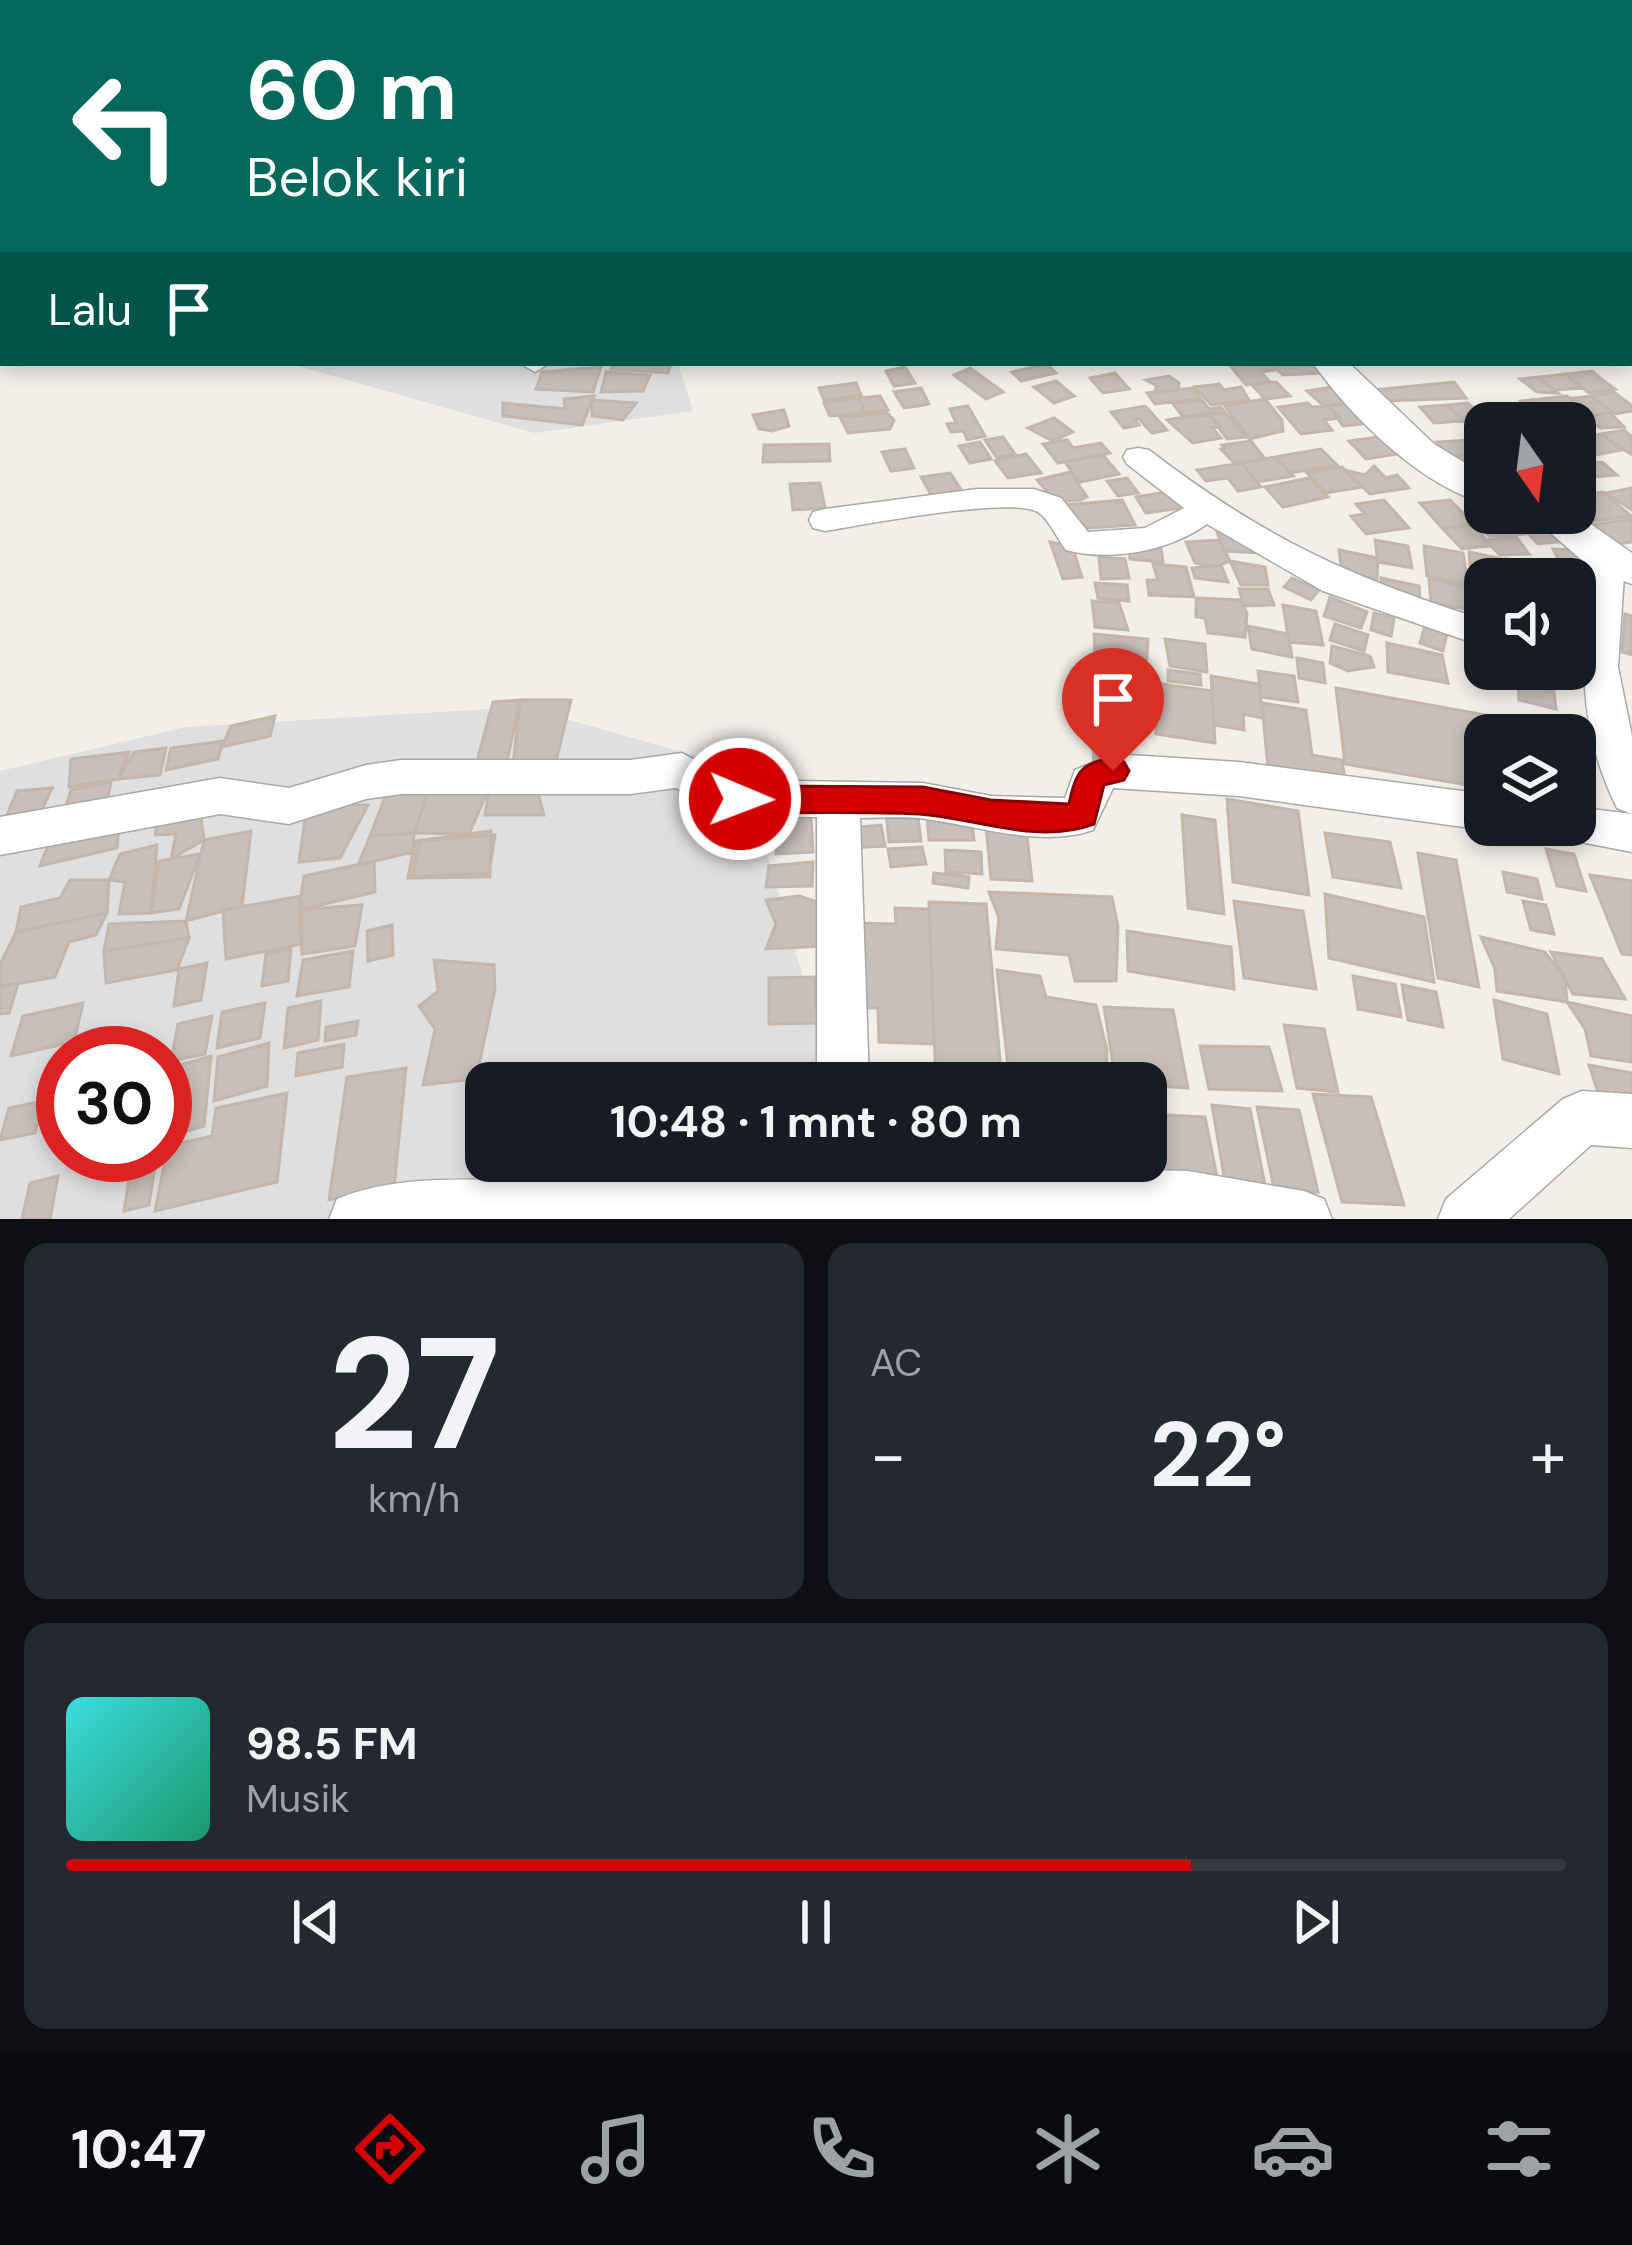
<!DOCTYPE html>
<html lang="id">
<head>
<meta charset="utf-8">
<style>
	:root { --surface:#171b24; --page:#242831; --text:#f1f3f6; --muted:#9ea1a6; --line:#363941; --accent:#d40000 }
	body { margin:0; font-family:"DM Sans",sans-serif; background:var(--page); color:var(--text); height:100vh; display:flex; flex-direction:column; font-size:45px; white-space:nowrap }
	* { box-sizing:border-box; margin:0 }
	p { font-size:39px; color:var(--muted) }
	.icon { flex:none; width:66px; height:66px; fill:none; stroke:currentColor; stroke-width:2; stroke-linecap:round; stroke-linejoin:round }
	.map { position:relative; height:1219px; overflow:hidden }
	.details { display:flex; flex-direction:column; gap:24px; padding:24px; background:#0d0f14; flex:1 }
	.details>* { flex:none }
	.hud { position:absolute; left:0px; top:0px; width:1632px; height:366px; box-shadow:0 6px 18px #0003; background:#00695c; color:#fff; overflow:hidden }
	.needle { width:78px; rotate:166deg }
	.fabs { position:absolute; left:1464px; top:402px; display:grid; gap:24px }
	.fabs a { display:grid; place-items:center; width:132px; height:132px; border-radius:24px; background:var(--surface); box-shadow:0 6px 18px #0003; font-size:60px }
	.speed { position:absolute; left:36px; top:1026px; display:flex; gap:24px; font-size:60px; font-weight:700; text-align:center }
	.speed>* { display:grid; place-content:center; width:156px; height:156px; border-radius:50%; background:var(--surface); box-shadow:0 6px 18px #0003; line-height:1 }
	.speed .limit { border:18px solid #d22; background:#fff; color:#111 }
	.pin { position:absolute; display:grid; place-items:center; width:102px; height:102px; color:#fff; margin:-123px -51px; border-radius:50% 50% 50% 0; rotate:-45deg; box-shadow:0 0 12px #0007 }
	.pin .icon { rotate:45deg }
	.me { position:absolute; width:132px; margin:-66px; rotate:91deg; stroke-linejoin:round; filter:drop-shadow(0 0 9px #0008) }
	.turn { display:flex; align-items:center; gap:42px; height:252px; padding:0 48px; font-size:54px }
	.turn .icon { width:156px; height:156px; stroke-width:2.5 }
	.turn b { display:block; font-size:84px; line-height:102px }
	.then { display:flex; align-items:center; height:114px; padding:0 48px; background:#0003; gap:24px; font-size:45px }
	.big { font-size:90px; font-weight:700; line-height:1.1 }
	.details .tile { flex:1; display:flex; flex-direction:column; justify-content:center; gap:18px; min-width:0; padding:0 42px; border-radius:24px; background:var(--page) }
	.details .dial { align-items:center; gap:0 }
	.dial b { font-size:156px; line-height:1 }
	.song { display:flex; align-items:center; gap:36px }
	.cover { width:144px; height:144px; border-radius:18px; background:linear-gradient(135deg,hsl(180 70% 55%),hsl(160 70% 35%)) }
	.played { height:12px; border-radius:6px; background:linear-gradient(90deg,var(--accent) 75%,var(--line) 75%) }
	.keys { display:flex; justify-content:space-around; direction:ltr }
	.heat { display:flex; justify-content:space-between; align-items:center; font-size:66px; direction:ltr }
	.details .tiles { flex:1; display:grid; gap:24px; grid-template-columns:1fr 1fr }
	.tile:last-child { grid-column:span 2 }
	.trip { position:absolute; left:465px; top:1062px; width:702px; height:120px; border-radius:24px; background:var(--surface); box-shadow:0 6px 18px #0003; font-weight:700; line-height:120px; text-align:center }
	.dock { display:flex; height:192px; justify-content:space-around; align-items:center; background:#090b0e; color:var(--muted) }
	.dock .icon { width:84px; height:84px }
	.dock .active { color:var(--accent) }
	.dock b { font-size:54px; color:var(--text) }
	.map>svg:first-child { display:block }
</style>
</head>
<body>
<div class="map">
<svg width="1632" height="1219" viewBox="0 0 1632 1219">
	<rect width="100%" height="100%" fill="#f2efe9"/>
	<path fill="#e0dfdf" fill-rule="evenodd" d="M287,363H678L693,411L535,433Z
		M523,707L742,769L834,1083H486V1161H856L873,1219H0V771L186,727ZM63,1053H165V1155H63Z"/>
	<path fill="#c7bfb8" stroke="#c4b6ab" stroke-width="3" d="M614,363H671L668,373L611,369Z
		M1228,363H1270L1276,370L1261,372L1270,382L1246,385Z
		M1270,363H1317L1326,373L1283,375Z
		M1047,364L1056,373L1021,381L1012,372Z
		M601,367L593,392L536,389L542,372Z
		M905,367L915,383L894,386L886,371Z
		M970,368L1003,392L986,399L954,375Z
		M1592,371L1600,378L1615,389L1589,393L1565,374Z
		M606,372L650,375L643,391L601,392Z
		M1115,373L1129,389L1103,393L1090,378Z
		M1565,374L1583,388L1554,390L1538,377Z
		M1169,376L1179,383L1178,390L1154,393L1157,386L1146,380Z
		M1538,377L1554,390L1558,393L1537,392L1520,379Z
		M1056,381L1074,396L1054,403L1034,387Z
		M1270,382H1276L1290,396L1265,399L1252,385Z
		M1454,382L1466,398L1383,401L1373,390Z
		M856,383L861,395L824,400L819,388Z
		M1219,384L1224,390L1241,387L1249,400L1211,405L1195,387Z
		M1346,385L1356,402L1324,406L1307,391Z
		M921,388L929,404L918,406L904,408L894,392Z
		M1193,388L1201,399L1155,404L1147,393Z
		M1614,392L1632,406V411L1615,414L1591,396Z
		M594,396L582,425L503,416V403L565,409L564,399Z
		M880,396L888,410L863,413V404L857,398Z
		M1567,396L1579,406L1535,413L1521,401Z
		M1591,396L1612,412L1594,415L1573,398Z
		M857,398L863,404V413L830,416L824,403Z
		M1265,399L1282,420L1283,431L1249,439L1225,406Z
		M592,400L636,403L623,420L592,416Z
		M1202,400L1209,409L1221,407L1226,413L1184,418L1173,404Z
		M1307,403L1312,407L1329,406L1340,418L1324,420L1332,430L1301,434L1278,407Z
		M1351,403L1370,423L1343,426L1329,406Z
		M1468,403L1488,421L1466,423L1447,405Z
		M1524,404L1544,421L1513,423L1495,407Z
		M1447,405L1464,421L1434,423L1420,407Z
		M968,406L985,436L967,440L964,431L951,432L947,424L956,423L950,409Z
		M1145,406L1167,430L1152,433L1139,419H1134L1139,425L1124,428L1111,412Z
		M784,410L789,426L772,431L759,429L753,415Z
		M887,413L894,420L890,429L848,433L840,417Z
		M1208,413H1226L1245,437L1227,439Z
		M1208,413L1220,427L1212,428L1221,438L1193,443L1167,420Z
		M1610,413L1624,427L1600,428L1586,416Z
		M1054,418L1073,432L1053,441L1028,428Z
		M1624,430L1632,437V455L1601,434Z
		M1601,434L1622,450L1590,456L1575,444V439Z
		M1385,436L1403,453L1366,459L1349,441Z
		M1003,437L1015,454L997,458L985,440Z
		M1067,440L1073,448L1101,443L1110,453L1058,463L1043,444Z
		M1470,440L1485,454L1451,457L1437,442Z
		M1251,441L1265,459L1234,463L1221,449L1225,448L1222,445Z
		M980,442L991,459L970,463L959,446Z
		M829,444L830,461L763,462L764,445Z
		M905,449L914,468L891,471L882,452Z
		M1321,449L1337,465L1290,473L1275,457Z
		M1026,454L1041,473L1008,478L995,461Z
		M1485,454V480L1451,457Z
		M1103,455L1119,474L1080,482L1065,462Z
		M1275,457L1293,476L1257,482L1241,463Z
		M1602,462L1617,475L1592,477L1578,465Z
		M1241,463L1261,487L1238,491L1228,478L1206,481L1197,470Z
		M1374,466L1386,478L1397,475L1409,488L1370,494L1345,470L1365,475Z
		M1342,467L1362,487L1326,493L1307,473Z
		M1070,472L1087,497L1081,500L1056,502L1037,480Z
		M950,473L962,491L932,496L921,477Z
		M1127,478L1138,493L1118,496L1107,481Z
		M1309,478L1328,497L1283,507L1265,487Z
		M820,483L825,508L793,510L790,484Z
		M1632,488V510L1606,493Z
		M1175,491L1186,507L1146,513L1136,497Z
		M1603,492L1631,516L1579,523L1568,513H1575V496Z
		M1122,500L1135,525L1075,529L1064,505Z
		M1384,500L1409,528L1366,534L1351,516L1365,514L1356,504Z
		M1450,500L1475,525L1442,528L1420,503Z
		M1632,519V542L1617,544L1582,526Z
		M1512,520L1524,534L1489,536L1477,522Z
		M1552,523L1566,541L1538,544L1523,528Z
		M1475,525L1490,546L1462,549L1442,528Z
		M1216,529L1263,553L1224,551Z
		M1516,537L1529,554L1500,555L1485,540Z
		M1219,540L1230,561L1215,567L1195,563L1186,542Z
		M1375,540L1408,546L1412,568L1378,562Z
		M1050,542L1072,546L1082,577L1063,579Z
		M1129,546L1161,548L1163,562L1130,559Z
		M1424,546L1463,553L1468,584L1427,576Z
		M1553,549L1576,550L1586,566L1561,564Z
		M1339,550L1378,558L1377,579L1342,573Z
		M1469,552L1502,559L1505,579H1485V616L1474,613Z
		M1099,557L1125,559L1129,578L1101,579Z
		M1507,559L1542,567L1543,579H1508Z
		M1230,561L1265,567L1268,585H1241Z
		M1153,564L1186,567L1194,597L1149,595L1147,580H1158Z
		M1221,565L1228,582L1195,578L1192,568Z
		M1545,569L1578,576L1586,639L1575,636V579H1546Z
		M1292,578L1319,590L1311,600L1284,587Z
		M1381,578L1419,586L1420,599L1382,591Z
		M1429,579L1467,587L1471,610L1431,603Z
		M1095,583L1127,585L1129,601L1098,598Z
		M1239,589H1268L1274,605L1244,606Z
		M1330,597L1367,612L1361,628L1324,616Z
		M1196,598L1241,600L1247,614L1245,637L1208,633L1205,618L1196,617Z
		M1092,601L1119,603L1128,630L1095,627Z
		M1283,605L1316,611L1323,645L1289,642Z
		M1374,613L1394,618L1391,636L1371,630Z
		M1625,614L1632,616V655L1622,652Z
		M1426,622L1448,629L1443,651L1420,643Z
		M1335,624L1368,635L1364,651L1330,640Z
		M1248,626L1288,634L1292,657L1252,649Z
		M1094,634L1148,639L1146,669L1131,671L1115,667L1114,658L1095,656Z
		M1165,639L1205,644L1207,672L1170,666Z
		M1387,643L1442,655L1448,683L1388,672Z
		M1332,646L1370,656L1374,667L1348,671L1330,663Z
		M1297,658L1323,663L1325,683L1299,678Z
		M1107,669L1125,673L1121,694L1103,690Z
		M1511,669H1570L1571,688L1511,671Z
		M1168,670L1200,674L1201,685L1168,681Z
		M1258,671L1294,676L1298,702L1261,697Z
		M1211,676L1259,684L1263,718L1243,714L1244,730L1214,725Z
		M1155,683L1212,691L1215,743L1156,734Z
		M1518,683L1554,692L1556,709L1519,700Z
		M1336,688L1486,715L1491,735H1485V788L1345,764Z
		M1098,696L1121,700L1120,722L1097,718Z
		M520,700H571L555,765L513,766Z
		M520,700L506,766L477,761L493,702Z
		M1262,703L1306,710L1312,755L1342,760L1345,781L1268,769Z
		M275,716L270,736L222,747L231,726Z
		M1095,730L1123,732L1127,766L1093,767Z
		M223,741L218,759L166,770L171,748Z
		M166,748L160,775L118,779L134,752Z
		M129,752L118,779L69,787L71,759Z
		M111,782L106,807L63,815L71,790Z
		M535,783L544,815H485L490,786Z
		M390,784L429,789L414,833L370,836Z
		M490,786L469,834L414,833L429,789Z
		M52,788L35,825L0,831L17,791Z
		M1227,799L1298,811L1309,895L1233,882Z
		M307,805H368L340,858L299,862Z
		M200,810L204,840L171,859L176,834L155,835L158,818Z
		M917,810L921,841L889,842L886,812Z
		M927,812H971L974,840H929Z
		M780,814L811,818L813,852L776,854Z
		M1182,815L1215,820L1224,914L1188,908Z
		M119,824L117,848L40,866L52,835Z
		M881,825L885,846L849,848L846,828Z
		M986,826L1026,827L1032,881L991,879Z
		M251,831L242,906L186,921L204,840Z
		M491,831L490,877L408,878L415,841Z
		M414,833L413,852L358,865L370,836Z
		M1325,833L1390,842L1401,888L1333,877Z
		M495,835L489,873L412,877L420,841Z
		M157,845L151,913L119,914L125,882L109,880L120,854Z
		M922,847L926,864L891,867L888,849Z
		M1546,849L1574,854L1586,891L1557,886Z
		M945,850L981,852L982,874L946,872Z
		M1418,853L1456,860L1479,987L1438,978Z
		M200,854L179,909L151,913L159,861Z
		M374,861L375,892L299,910L304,876Z
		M813,862L812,886L766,887L769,866Z
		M1503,872L1537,879L1542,899L1507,892Z
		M934,873L969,877L968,888L933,883Z
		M1590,875L1632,881V955L1622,954Z
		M70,880H109L107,913L16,932L21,907L60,898Z
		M989,892L1112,897L1118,927L1116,981H1075L1069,955L996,949L999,918Z
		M1325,894L1424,917L1434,982L1329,958Z
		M301,896L302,944L226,959L223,910Z
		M799,896L827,905L823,946L766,949L776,924L766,900Z
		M1234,901L1303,911L1316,989L1244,978Z
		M1523,901L1546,905L1554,934L1531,930Z
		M929,902L986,904L1002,1083H936Z
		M362,905L355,946L302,954L299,910Z
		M895,908L929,909L934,1044L879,1042L878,1008H853L854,923L896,924Z
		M107,913L96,935L69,942L55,977L0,987V964L16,932Z
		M186,921L189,938L104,951L109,924Z
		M392,925L393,955L368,961L367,931Z
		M1127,931L1231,947L1234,989L1128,971Z
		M1481,937L1545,952L1565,978L1567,1002L1497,991L1495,969Z
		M189,938L177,970L106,983L104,951Z
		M291,949L288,981L262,986L266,954Z
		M353,951L349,987L297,996L303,960Z
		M1551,952L1602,959L1625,999L1573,994Z
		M434,960L494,965L495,989L476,1079L423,1085L435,1029L419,1006L438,991Z
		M207,963L201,1000L174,1006L179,969Z
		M997,970L1040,976L1046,997L1096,1005L1107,1050L1106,1083H1010Z
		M1353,976L1395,984L1401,1017L1358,1009Z
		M815,977L818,1023L769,1024V978Z
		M18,984L9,1013L0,1014V985Z
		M1402,985L1436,992L1443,1027L1408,1020Z
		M1494,1000L1547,1014L1559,1074L1503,1059Z
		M321,1001L318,1040L284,1048L288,1008Z
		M1567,1002L1632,1016V1062L1591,1056L1585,1029Z
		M83,1003L74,1042L11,1056L23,1016Z
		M265,1003L260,1038L217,1048L222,1012Z
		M1104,1007L1173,1010L1188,1088L1116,1083Z
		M212,1016L205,1054L171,1061L178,1024Z
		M358,1021L356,1035L325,1041L326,1027Z
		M1284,1025L1324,1029L1338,1092L1297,1088Z
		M269,1043L267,1086L214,1101L218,1057Z
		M344,1044L342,1067L296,1076L298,1053Z
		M1200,1046L1269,1047L1282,1091L1209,1089Z
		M211,1056L204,1126L169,1136L177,1066Z
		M835,1061L836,1083H772L771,1068Z
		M1589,1065L1632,1073V1111L1602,1105Z
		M406,1068L394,1188L329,1200L347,1077Z
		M655,1070L654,1083H588L589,1077Z
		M287,1093L277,1182L155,1211L168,1146L212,1136L216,1108Z
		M1313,1094L1371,1097L1404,1205L1342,1202Z
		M44,1101L35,1133L0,1140L9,1108Z
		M1212,1105L1250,1109L1265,1185L1225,1182Z
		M1257,1107L1299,1110L1318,1192L1274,1188Z
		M1146,1114L1205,1117L1217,1177L1142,1173Z
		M155,1166L149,1205L124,1211L130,1172Z
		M58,1176L50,1219H22L30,1183Z"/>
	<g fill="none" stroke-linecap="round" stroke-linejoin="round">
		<defs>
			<path id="minor" d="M790,0H816L818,3H792Z
				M922,0H947L949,3H924Z
				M1161,0H1203L1205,3H1163Z
				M1416,0H1436L1438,3H1418Z
				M1579,0H1629L1577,3Z
				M1629,33L1632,34V46L1629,45Z
				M1629,96H1632V108H1629Z
				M3,97V110L0,111V98Z
				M1629,162H1632V174H1629Z
				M550,363L535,372L521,364L522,363Z
				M1138,448L1149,450C1264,538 1348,577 1485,620V647L1323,591L1207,524C1169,551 1111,562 1066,550C1057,539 1050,520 1038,512C1012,496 862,525 825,531L813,528L809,520L813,512L825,509L977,489H1034L1061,498L1088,532L1145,528L1184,508L1127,464L1123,457L1127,450Z
				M1608,548L1620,552L1625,560L1618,667L1632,736V814L1617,808C1575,724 1582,650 1591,560L1596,552Z
				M682,753L731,780L923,783L991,796L1065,798L1075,770L1113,754L1239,762L1485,794V825H1500L1485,830L1239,796L1113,788L1093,830C1041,848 978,826 926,819C904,816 881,818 860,818L869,1083H817V817L724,816L676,788L630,794H401L366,799L289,824L220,814L0,855V817L220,778L289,788L366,765L401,760H630Z
				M1575,807L1632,814V852L1560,838L1553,825H1575Z
				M1582,1091L1632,1094V1148L1591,1145L1509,1219H1438L1446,1199L1563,1099Z
				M833,1161L1188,1171L1304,1191L1324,1199L1332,1219H329L337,1199C408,1170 491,1183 566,1180C655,1176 744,1167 833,1161Z"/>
			<path id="tertiary" d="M0,70H3V84H0Z
				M1313,363H1349L1434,444L1485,475V503C1421,486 1350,416 1313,363Z
				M1528,513H1575L1632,553V584L1593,570Z"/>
		</defs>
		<use href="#minor" stroke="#a9a9a9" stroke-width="3"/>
		<use href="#tertiary" stroke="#a9a9a9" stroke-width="3"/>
		<use href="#minor" fill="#fff" fill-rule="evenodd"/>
		<use href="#tertiary" fill="#fff" fill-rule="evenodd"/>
	</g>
	<path fill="#d40000" stroke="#8a0000" stroke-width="3" d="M1113,758L1124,762L1129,771L1124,780L1104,785L1094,824C1037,845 976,818 919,814C859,811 799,813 740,813L729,809L724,799L729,790L740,786L923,787L991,800L1069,804C1075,773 1081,762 1113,758Z"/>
</svg>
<div class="fabs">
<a><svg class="needle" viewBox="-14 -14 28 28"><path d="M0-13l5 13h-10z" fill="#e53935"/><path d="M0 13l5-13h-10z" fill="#9ea1a6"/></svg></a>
<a><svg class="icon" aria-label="sound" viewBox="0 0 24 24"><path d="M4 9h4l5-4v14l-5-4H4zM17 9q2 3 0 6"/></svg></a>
<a><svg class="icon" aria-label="layers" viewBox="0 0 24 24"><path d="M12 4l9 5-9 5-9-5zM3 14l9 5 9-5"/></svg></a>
</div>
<div class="speed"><div class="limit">30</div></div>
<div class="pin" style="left:1113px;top:771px;background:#d93025"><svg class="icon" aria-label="arrive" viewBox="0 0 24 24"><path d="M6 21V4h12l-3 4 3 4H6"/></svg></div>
<svg class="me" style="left:740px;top:799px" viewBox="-20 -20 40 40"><circle r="17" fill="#d40000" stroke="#fff" stroke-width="3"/><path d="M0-11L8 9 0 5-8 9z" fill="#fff"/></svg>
<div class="trip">10:48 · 1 mnt · 80 m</div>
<div class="hud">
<div class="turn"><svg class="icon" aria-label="left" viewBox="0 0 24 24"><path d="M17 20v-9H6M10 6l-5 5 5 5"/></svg><div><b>60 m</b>Belok kiri</div></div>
<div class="then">Lalu<svg class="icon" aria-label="arrive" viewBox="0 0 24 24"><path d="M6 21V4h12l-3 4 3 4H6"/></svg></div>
</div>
</div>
<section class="details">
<div class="tiles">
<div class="tile dial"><b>27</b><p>km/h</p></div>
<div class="tile"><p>AC</p>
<div class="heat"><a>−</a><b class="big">22°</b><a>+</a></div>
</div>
<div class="tile">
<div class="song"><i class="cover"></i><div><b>98.5 FM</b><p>Musik</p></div></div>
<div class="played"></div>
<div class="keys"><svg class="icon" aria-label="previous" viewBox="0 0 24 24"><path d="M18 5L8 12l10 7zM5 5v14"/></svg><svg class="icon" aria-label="pause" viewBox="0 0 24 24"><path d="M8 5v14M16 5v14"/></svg><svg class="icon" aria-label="next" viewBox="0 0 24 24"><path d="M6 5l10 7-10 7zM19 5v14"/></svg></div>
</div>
</div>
</section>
<nav class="dock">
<b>10:47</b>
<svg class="icon active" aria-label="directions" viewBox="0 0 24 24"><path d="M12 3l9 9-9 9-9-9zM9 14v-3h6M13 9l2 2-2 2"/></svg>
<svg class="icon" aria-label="music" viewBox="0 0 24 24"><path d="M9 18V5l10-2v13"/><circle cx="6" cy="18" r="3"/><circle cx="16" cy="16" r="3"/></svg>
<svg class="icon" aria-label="phone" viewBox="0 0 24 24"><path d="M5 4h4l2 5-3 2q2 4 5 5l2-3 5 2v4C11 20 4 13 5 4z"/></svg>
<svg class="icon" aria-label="climate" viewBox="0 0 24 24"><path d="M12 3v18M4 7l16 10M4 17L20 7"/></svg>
<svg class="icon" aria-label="car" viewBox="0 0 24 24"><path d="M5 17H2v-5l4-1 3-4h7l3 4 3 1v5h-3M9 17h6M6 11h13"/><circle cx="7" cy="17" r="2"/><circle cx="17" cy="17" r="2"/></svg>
<svg class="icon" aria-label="filters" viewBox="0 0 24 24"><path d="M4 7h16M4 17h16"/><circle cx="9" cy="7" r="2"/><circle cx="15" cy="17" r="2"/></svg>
</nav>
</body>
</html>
